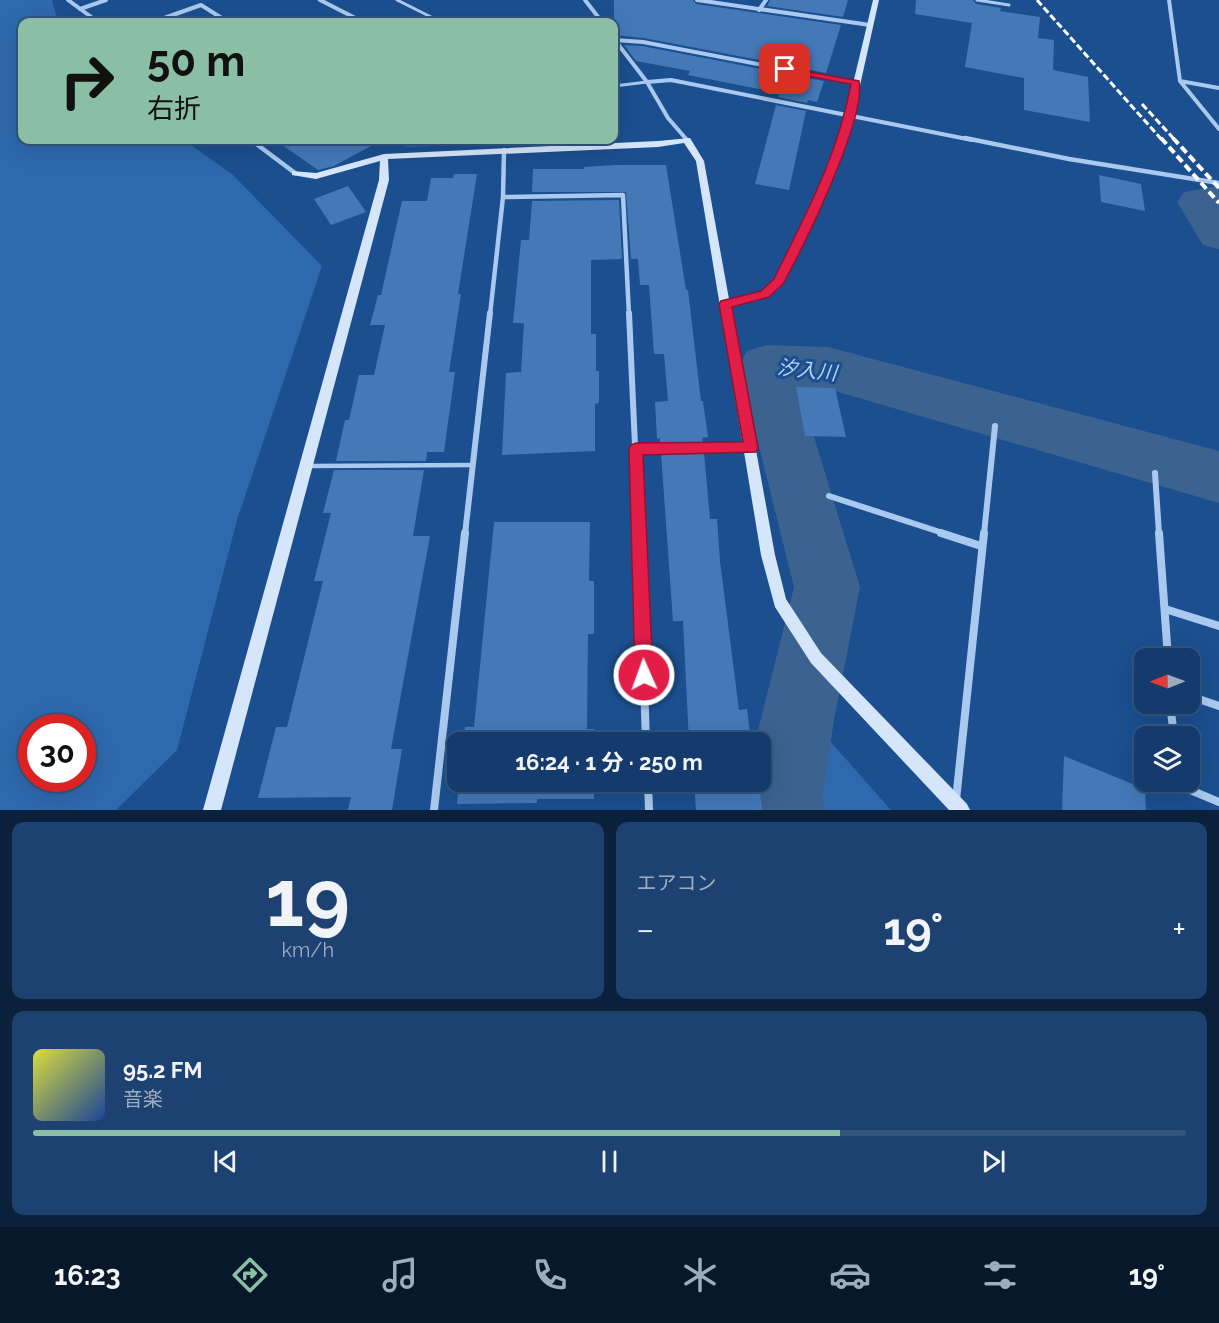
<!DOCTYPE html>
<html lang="ja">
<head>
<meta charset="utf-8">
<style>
	:root { --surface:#143b6b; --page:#1d4271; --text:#f1f3f6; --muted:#9dadc1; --line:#33557e; --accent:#8abfa5 }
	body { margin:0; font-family:Raleway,"Noto Sans JP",sans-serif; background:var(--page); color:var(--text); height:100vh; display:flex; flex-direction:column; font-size:22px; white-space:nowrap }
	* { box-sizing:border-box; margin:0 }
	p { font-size:20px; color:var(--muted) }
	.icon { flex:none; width:33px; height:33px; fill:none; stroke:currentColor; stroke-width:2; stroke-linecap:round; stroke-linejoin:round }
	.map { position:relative; height:810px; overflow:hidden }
	.side { display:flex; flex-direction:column; gap:12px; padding:12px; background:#0b203b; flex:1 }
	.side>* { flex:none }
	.top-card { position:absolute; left:18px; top:18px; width:600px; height:126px; border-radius:12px; box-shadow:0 6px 24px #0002,0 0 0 2px var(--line); background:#8abfa5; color:#111; overflow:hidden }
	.needle { width:39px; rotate:269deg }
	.fabs { position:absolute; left:1134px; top:648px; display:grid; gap:12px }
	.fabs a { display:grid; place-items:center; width:66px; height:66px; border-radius:12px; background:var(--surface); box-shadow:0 6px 24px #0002,0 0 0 2px var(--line); font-size:30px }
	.speed { position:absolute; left:18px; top:714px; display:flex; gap:12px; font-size:30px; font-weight:700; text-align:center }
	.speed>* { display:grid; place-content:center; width:78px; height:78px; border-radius:50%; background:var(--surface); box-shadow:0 6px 24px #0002,0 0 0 2px var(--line); line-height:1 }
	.speed .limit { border:9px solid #d22; background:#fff; color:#111 }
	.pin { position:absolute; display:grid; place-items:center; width:51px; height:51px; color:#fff; margin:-26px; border-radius:12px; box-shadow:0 3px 9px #0006 }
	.me { position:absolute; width:66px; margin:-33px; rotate:358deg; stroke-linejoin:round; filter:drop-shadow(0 0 4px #0008) }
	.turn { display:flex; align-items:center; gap:21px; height:126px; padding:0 30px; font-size:27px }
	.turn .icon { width:78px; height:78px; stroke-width:2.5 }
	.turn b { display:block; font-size:42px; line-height:51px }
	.big { font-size:45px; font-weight:700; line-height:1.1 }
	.side .tile { flex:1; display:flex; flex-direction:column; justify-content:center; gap:9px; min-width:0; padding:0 21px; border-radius:12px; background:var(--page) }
	.side .dial { align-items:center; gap:0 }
	.dial b { font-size:78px; line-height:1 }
	.song { display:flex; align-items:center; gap:18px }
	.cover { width:72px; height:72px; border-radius:9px; background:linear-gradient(135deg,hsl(60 70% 55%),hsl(220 70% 35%)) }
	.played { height:6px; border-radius:3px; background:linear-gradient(90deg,var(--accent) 70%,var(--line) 70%) }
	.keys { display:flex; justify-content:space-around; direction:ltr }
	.heat { display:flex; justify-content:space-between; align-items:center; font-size:33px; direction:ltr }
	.side .tiles { flex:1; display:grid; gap:12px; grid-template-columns:1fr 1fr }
	.tile:last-child { grid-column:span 2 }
	.trip { position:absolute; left:447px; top:732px; width:324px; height:60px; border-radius:12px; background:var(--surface); box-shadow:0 6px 24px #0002,0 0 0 2px var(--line); font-weight:700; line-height:60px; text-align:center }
	.tabs { display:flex; height:96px; justify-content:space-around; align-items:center; background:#08182b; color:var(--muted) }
	.tabs .icon { width:42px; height:42px }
	.tabs .on { color:var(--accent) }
	.tabs b { font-size:27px; color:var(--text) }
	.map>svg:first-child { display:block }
</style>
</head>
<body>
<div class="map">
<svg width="1219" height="810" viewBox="0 0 1219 810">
	<rect width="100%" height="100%" fill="#1b4f8f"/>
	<path fill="#2e69ad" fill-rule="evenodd" d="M0,0H52L58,22H22V140H184L233,175L322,266L237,520L177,750L116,810H0ZM32,728H82V778H32Z
		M410,140H545L543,142L406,147L402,144Z
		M806,714L891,810H791L790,803Z"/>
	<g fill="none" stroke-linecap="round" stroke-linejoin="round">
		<path fill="#3c6290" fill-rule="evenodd" d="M1219,186V249L1203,245L1177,202L1184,192Z
			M766,345L828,347L1219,451V503L828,389L799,388L860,587L834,720L822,799L824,810H744V799L747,782H760V742H755L794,587L739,366L747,351Z"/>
	</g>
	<path fill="#4478b7" d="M614,0H693L696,4L841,25L826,73L644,38L614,35Z
		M770,0H848L843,17L767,6Z
		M916,0H973L976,4L1001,8L1000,11L1040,17L1038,38L1054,40L1053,70L1088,77L1090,122L1024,110V78L965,67L972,23L915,14Z
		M624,45L642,46L824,81L817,102L808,100L807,103L778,97L779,93L688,75L690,71L636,61Z
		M776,105L806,111L789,190L755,184Z
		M275,140H382L334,166L318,170Z
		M614,165H666L686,290H688L701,401H703L708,437L702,438L703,444H660V438L657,439L655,402L668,401L664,354H654L649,285H640L638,259H631L626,192H532L533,169H584V167Z
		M454,174H477L458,294H461L449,372H455L444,452H427L426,461H336L345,420H349L359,375H374L385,325H370L378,295H381L402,201H427L431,178H453Z
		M1099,175L1141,184L1145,211L1101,202Z
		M348,186L366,212L331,225L314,199Z
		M619,200L622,259L591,260V334H596V371H599V403L595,404V451L502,455L506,373L521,372L524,323H513L521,240H529L532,201Z
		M796,387L835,388L846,437L805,436Z
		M661,453H704L710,519H717L720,561L739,710L747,709L751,742H689L683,621H673Z
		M334,470H424L413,536H430L391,749H402L392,810H348L351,797L258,798L276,727H287L323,581H314L331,513H323Z
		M494,522H590L589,581H594V634H588L587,729H594V742H463L465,727H474Z
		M1064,756L1145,789L1146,810H1062Z
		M459,782H594V799H537V803L457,804Z
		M694,782H755L759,783L762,810H696Z"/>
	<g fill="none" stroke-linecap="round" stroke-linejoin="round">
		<path stroke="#a9c9ee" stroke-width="3" d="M397,0L441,22
			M977,0L1009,5
			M614,86L647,82"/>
		<path stroke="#a9c9ee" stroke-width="4.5" d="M636,449L747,448
			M309,466L473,465"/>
		<path stroke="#a9c9ee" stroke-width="4" d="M68,0L98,22
			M320,0L363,22
			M585,0L602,22
			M697,0L870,25
			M1169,0L1180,81L1219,129
			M80,9L106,0
			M759,10L766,0
			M153,22L201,5L228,22
			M614,39L647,82L668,118L687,140
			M615,40L643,42L856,83
			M1180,81L1219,88
			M647,82L671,80L972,140"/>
		<path stroke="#a9c9ee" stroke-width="4.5" d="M965,138L1069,159L1219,183
			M251,140L295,173
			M503,197L623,195L629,315
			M490,315L503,197L504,150"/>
		<path stroke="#a9c9ee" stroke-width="6" d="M629,313L639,534
			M1155,473L1159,534
			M829,496L946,534
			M465,534L490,313
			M984,534L995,426"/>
		<path stroke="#a9c9ee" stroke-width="8" d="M639,533L646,742
			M941,533L981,546
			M1159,533L1168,658
			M1165,609L1219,626
			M1190,696L1219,706
			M1170,704L1174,736
			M648,782L649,810
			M1186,782L1188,789L1219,802
			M956,800L984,533
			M434,810L465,533"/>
		<path fill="#d6e6fa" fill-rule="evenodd" d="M873,0H879L853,117L836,173L805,240L783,284L769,297L730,306L775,555L786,599L821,653L967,804L970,810H949L811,663L775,607L761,555L696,161L684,143L658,147L388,159L389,180L221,810H203L379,180L380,161L316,179L292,175V171L316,173L384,154L658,141L690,138L704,161L729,299L762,291L775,279L826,173L845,117Z"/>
		<path stroke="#fff" stroke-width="3" stroke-dasharray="7 3" stroke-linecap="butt" d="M1037,0L1162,140
			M1142,104L1175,140"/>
		<path stroke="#fff" stroke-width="4" stroke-dasharray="8 4" stroke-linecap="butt" d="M1161,138L1219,203
			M1173,138L1219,188"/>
	</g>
	<path fill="#e11d48" stroke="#92132f" stroke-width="1.5" d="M782,67L859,81C867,118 803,248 783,284L769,297L732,307L758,448L756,452L643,455L653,675L650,681L644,684L638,681L635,675L629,449L631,445L636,443L743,442L719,304L721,301L761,291L774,279C806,213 837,158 851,84L785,72L782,71Z"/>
	<g text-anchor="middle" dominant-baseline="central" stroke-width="6" stroke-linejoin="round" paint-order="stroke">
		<g font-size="20" font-style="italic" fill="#b5d3f5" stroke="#1b4f8f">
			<text transform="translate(807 370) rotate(6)">汐入川</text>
		</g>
	</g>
</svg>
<div class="fabs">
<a><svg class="needle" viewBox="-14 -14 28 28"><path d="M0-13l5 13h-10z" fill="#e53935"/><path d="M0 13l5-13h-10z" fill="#9dadc1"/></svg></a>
<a><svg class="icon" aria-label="layers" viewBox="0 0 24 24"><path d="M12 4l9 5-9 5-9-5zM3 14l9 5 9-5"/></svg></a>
</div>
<div class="speed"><div class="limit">30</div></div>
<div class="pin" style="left:785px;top:69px;background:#d93025"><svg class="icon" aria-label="arrive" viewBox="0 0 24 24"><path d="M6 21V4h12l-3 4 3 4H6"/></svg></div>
<svg class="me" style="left:644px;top:675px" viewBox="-20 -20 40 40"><circle r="17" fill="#e11d48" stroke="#fff" stroke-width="3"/><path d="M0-11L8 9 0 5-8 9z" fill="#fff"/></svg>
<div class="trip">16:24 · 1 分 · 250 m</div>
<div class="top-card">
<div class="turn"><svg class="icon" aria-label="right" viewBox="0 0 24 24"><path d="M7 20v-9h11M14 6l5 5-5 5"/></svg><div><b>50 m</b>右折</div></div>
</div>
</div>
<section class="side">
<div class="tiles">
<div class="tile dial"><b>19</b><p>km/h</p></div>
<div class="tile"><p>エアコン</p>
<div class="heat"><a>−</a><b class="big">19°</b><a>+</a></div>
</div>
<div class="tile">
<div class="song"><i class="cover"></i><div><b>95.2 FM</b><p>音楽</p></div></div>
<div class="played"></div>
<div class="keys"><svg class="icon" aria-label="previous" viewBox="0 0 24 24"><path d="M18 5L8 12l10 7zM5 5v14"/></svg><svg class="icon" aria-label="pause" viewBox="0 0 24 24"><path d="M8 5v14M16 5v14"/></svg><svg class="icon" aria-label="next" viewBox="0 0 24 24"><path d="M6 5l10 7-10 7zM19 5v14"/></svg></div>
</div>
</div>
</section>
<nav class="tabs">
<b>16:23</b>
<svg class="icon on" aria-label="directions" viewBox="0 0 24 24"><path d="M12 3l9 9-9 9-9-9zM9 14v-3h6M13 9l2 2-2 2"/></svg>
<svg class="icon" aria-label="music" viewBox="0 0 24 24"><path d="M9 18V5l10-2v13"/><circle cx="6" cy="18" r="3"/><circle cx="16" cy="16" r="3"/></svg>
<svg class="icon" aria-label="phone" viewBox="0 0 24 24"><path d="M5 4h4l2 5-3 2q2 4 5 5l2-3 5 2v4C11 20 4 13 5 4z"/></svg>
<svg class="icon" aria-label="climate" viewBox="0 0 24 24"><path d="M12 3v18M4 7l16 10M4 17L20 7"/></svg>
<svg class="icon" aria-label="car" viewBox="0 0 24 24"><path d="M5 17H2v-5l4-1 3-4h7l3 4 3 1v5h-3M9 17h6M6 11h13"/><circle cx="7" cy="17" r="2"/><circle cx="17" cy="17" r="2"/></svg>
<svg class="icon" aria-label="filters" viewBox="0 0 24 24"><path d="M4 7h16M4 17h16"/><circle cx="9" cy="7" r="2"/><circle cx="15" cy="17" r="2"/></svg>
<b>19°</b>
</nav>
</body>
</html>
